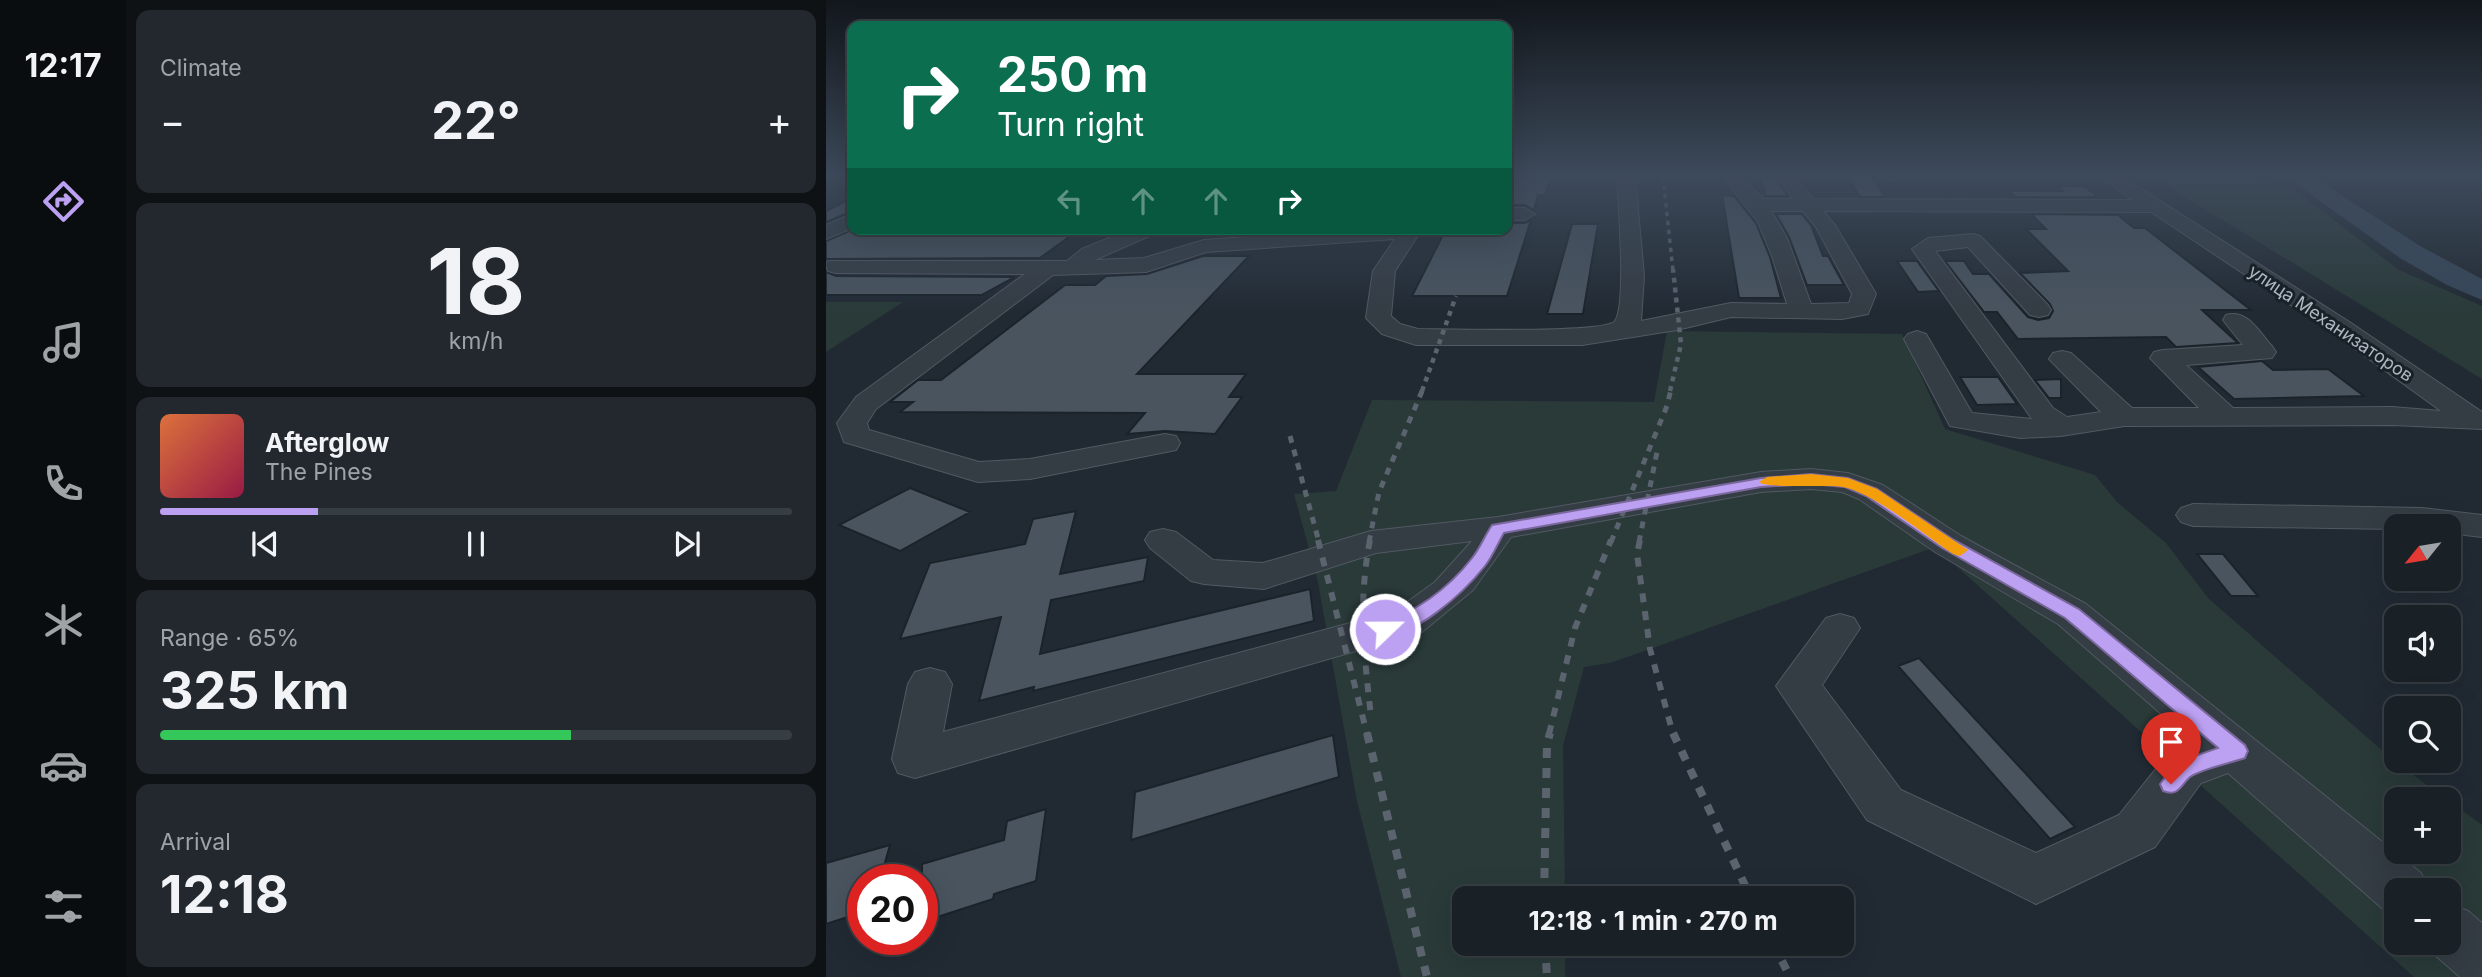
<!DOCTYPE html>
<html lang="en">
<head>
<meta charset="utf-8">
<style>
	:root { --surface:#192026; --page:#22282e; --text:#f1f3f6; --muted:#9fa3a7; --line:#373e43; --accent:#bca0f2 }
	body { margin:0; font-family:Inter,sans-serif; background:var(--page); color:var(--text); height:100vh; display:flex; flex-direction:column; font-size:26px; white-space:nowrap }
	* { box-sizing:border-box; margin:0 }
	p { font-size:23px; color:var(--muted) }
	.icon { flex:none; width:38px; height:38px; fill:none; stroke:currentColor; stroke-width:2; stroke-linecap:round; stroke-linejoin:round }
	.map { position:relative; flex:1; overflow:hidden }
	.drawer { display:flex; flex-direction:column; gap:10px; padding:10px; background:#0e1215; width:700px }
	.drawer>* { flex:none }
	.banner { position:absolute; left:21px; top:21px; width:665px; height:214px; border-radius:14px; box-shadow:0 7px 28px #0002,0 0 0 2px var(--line); background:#0b6e4f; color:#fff; overflow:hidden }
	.needle { width:46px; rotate:240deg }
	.controls { position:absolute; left:1558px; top:514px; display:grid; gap:14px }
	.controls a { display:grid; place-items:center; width:77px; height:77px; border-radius:14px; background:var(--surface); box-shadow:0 7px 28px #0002,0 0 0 2px var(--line); font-size:35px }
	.speed { position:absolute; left:21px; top:864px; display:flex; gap:14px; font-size:35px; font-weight:700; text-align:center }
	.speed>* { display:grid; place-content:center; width:91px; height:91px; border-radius:50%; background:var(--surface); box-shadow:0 7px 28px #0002,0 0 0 2px var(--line); line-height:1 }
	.speed .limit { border:10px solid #d22; background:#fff; color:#111 }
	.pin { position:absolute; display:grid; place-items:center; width:60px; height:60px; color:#fff; margin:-72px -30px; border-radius:50% 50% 50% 0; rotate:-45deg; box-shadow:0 0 7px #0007 }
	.pin .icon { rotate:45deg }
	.me { position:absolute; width:77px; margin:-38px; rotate:68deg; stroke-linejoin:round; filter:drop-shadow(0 0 5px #0008) }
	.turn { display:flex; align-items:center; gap:24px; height:147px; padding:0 35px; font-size:32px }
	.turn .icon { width:91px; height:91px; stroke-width:2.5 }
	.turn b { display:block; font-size:49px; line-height:60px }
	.lanes { display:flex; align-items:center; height:66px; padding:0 35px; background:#0003; justify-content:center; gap:35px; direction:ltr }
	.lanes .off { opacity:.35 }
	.big { font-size:52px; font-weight:700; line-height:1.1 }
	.drawer .widget { flex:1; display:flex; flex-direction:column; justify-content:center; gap:10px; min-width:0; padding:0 24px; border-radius:14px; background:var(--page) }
	.drawer .dial { align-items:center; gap:0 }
	.dial b { font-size:91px; line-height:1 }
	.song { display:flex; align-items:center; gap:21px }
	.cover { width:84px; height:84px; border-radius:10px; background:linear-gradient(135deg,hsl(20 70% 55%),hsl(340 70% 35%)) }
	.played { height:7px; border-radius:4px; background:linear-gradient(90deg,var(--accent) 25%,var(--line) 25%) }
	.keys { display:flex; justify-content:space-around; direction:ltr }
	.heat { display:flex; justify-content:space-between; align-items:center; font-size:38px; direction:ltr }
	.charge { height:10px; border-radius:5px; background:linear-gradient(90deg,#34c759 65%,var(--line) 0) }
	.trip { position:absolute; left:626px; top:886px; width:402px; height:70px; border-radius:14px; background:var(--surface); box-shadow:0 7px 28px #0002,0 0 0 2px var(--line); font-weight:700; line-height:70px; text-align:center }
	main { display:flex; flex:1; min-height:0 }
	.dock { display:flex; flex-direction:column; width:126px; justify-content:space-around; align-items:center; background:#0a0d0f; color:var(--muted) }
	.dock .icon { width:49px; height:49px }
	.dock .on { color:var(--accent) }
	.dock b { font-size:32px; color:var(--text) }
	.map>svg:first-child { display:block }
</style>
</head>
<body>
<main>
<nav class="dock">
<b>12:17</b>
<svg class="icon on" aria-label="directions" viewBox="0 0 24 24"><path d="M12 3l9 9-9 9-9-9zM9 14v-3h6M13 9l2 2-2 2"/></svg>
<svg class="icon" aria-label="music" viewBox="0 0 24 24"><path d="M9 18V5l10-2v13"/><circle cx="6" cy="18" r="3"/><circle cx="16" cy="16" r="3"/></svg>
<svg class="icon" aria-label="phone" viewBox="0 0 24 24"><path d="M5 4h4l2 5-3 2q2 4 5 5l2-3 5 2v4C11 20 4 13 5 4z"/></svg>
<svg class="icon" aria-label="climate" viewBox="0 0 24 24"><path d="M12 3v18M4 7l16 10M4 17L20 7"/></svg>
<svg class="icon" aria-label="car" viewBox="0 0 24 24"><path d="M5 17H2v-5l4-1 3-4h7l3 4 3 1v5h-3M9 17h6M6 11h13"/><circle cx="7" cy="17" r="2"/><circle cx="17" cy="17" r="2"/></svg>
<svg class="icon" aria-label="filters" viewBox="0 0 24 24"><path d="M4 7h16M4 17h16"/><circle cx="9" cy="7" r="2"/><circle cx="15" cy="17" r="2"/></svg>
</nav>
<section class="drawer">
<div class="widget"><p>Climate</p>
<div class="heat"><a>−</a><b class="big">22°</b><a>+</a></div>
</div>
<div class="widget dial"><b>18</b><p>km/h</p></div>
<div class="widget">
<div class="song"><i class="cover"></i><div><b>Afterglow</b><p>The Pines</p></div></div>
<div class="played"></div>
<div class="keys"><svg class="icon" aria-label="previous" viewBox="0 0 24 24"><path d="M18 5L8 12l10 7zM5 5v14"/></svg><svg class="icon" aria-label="pause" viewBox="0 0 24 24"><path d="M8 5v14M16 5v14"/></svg><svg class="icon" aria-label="next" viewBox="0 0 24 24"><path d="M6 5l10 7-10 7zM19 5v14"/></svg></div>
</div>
<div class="widget"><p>Range · 65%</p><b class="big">325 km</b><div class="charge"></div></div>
<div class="widget"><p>Arrival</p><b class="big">12:18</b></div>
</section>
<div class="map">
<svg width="1656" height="977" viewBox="0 0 1656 977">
	<rect width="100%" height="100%" fill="#212a33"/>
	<path fill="#293a39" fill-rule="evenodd" d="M1325,176H1426L1474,194L1573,270L1656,306V379Z
		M0,302H77L0,352Z
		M841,331L1076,334L1119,429L1269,475L1291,502L1340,543L1382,598L1567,760L1621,800H1570V852H1622V800L1656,825V977H1588L1109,547L824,649L784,663L758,667L737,746L739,898H639V943H739V977H575L531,801L492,582L468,494L510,491L546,400L828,402ZM1570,891H1622V943H1570Z"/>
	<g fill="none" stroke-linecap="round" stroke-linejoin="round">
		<path fill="#364759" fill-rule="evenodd" d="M1459,176H1486L1594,246L1656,279V300L1621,285L1574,258Z"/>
	</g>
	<path fill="#49545f" stroke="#1b232a" stroke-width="2" d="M688,176H725L719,195H712L708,210L699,205H681V191Z
		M934,176H948L962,196H938H940Z
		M1022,176H1045L1059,197H1034Z
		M1232,186H1259L1272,197H1189L1183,191H1237Z
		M896,195L908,196L930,223L944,257L955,298H913Z
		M26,198V211L0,222V211Z
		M950,214H976L985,225L997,256H1002L1018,285H981L963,237Z
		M1205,214L1292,215L1308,228H1319L1425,310H1376L1412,343L1350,347L1340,337L1192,339L1171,312H1158L1119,261H1138L1147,274H1163L1202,317L1212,320L1223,318L1227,311L1224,304L1194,273L1242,271L1200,229H1220Z
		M705,220L681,296H586L620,229H681V223H699Z
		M746,224H772L757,314H721Z
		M28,229H254L214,258L0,259V241Z
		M377,256H423L311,374H420L403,397H416L389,434L339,431L301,434L319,413L74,412L87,402H64L92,380H115L239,285H269L280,276L321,274Z
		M1071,261H1091L1113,291L1092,292Z
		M0,272L10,276L189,277L156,295H0Z
		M1436,361L1447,370L1502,369L1538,396L1408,399L1372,367Z
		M1134,377H1172L1191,404L1151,405Z
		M1235,379V398H1223L1209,380Z
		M84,488L144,512L74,551L13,525Z
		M250,511L234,574L322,557L318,581L225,600L214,654L484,589L488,621L207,691L208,687L153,701L175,617L74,639L104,563L199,544L207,519Z
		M1371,554H1397L1432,596H1405Z
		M1093,658L1249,827L1224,839L1072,666Z
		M507,735L513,777L305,840L309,792Z
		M220,809L210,881L168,894L167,899L96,922V864L178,840L181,821Z
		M64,845L54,880H37V912L0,924V863Z"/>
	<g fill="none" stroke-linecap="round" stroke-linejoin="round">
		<defs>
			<path id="minor" d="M791,176H809L818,276L815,321L905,303L961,304L946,256L932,222L896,176H915L937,199H967L951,176H969L987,199L1307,200L1274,176H1295L1525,323L1656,412V429L1566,425L1298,426L1235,436L1194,438L1124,426L1078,339L1082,334L1091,331L1100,334L1146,413L1206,419L1086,249L1102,238L1147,234L1154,236L1222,305L1225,310L1222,315L1213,317L1204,315L1142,247L1109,251L1227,408L1241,417L1275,412L1223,359L1227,353L1236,351L1245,353L1306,408H1373L1324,358L1328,352L1337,350L1417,345L1397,320L1400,315C1422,309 1433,332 1446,346L1450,352L1446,358L1360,365L1407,408L1566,407L1615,411L1507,333L1325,212L997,211L1009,225L1050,294L1042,314L1016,319L905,317L851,330L756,345H590L556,334L540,318L547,271L569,239L380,252L320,272L227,275L50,409L41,423L43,430L153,462L204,459L339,434L350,436L354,443L350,450L204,479L152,482L18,442L11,423L30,397L199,274L10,273L2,271L0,264L2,261H241L256,249L305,229H333L330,233L269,260L318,258L378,240L534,229H596L569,271L565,316L574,324L592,329C618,329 780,334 789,321C801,303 792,202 791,176ZM945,211H977L990,227L1026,294L1023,303L985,304L961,238Z
				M1054,176H1076L1067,181L1057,180Z
				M681,208H699L709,214L699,220H681Z
				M26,214V228L0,239V225Z
				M985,469L1022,473L1057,485L1135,536L1260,604L1595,873L1603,891H1570V914L1557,909L1402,773L1375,783L1329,847L1210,904L1041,820L950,686L1000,618L1014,614L1028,618L1034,628L996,685L1075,790L1210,853L1293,815L1341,755L1371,745L1232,624L1109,552L1033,499L1016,492L985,489L935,492L685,537L647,590L596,632L89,778L72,773L66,759L82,684L89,672L104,668L119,672L126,684L117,732L569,611L609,582L646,541L550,553L438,589L378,584L365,581L324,548L319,540L324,532L337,529L350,532L387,560L437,563L545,531L672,517L935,472Z
				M1367,504L1596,508L1656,515V537L1622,533V527H1570V529L1367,526L1355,522L1350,515L1355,508Z
				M1622,903L1642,911L1656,923V977H1634L1602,949L1600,943H1622Z"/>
		</defs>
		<use href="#minor" stroke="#515962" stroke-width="2"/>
		<use href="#minor" fill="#343c44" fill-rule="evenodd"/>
		<path stroke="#5a636e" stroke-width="3.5" stroke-dasharray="4.5 4.5" stroke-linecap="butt" d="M837,176L847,271"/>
		<path stroke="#5a636e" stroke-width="4.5" stroke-dasharray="5 5" stroke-linecap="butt" d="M596,391L630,296
			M844,391L855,344L847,269"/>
		<path stroke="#5a636e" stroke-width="5" stroke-dasharray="7 7" stroke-linecap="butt" d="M464,436L493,542
			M543,542L553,492L597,389
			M785,542L841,406L845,389
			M813,542L832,447"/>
		<path stroke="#5a636e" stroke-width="6" stroke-dasharray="9 9" stroke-linecap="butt" d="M492,540L541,734
			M544,540C532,600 538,656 545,716
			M814,540L811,554L824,649L847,734
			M723,734L749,628L785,540"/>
		<path stroke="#5a636e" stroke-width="8" stroke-dasharray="10 10" stroke-linecap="butt" d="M541,733L601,977
			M847,733L925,898
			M718,898L721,744L724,733
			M719,943L721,977
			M947,943L964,977"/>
	</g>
	<linearGradient id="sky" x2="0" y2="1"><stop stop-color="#12171c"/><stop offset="0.56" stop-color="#3d4a5b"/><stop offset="1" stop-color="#3d4a5b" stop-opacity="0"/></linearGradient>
	<rect width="1656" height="313" fill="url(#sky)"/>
	<path fill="#bca0f2" stroke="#7a689d" stroke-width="2" d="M985,474L1022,478L1051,489L1128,540L1253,609L1419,745L1422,751L1419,758C1405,763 1375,769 1364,777C1354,786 1353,797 1337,791L1334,784L1349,763L1392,748L1239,618L1116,548L1040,496L1019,487L985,484L935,487L678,533C672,543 667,556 659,566C640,590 585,643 552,634L549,629L552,624C589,613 622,589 646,558C654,548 659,535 666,525L935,478Z"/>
	<path fill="#f59e0b" d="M985,474L1022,478L1051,489L1142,550L1134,556L1127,554C1100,536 1048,493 1017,487C1000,484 940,489 933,482L941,477Z"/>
	<g text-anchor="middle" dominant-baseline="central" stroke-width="6" stroke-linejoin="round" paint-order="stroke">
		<g font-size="18" fill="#aeb6c1" stroke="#192128">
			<text transform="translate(1505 323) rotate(34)">улица Механизаторов</text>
		</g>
	</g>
</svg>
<div class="controls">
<a><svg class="needle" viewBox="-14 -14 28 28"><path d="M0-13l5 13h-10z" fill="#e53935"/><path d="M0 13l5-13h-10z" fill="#9fa3a7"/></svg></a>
<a><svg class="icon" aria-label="sound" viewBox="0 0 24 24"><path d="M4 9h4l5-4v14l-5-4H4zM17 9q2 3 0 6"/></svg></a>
<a><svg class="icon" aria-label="search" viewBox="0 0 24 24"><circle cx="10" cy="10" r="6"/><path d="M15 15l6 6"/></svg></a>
<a>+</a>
<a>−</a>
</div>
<div class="speed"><div class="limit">20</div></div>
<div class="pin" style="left:1345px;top:784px;background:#d93025"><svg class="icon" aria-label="arrive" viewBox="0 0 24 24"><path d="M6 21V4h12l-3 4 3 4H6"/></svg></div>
<svg class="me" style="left:559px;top:629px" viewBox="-20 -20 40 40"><circle r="17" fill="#bca0f2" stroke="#fff" stroke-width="3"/><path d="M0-11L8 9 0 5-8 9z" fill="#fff"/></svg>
<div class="trip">12:18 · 1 min · 270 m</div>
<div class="banner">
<div class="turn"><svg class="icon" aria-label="right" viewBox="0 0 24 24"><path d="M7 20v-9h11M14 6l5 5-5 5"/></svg><div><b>250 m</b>Turn right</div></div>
<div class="lanes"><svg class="icon off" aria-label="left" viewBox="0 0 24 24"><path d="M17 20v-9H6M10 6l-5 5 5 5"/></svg><svg class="icon off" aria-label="ahead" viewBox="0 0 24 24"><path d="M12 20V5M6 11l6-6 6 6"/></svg><svg class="icon off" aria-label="ahead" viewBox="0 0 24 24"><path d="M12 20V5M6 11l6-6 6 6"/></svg><svg class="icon" aria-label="right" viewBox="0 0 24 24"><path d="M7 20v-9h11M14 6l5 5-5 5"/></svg></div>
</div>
</div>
</main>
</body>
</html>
